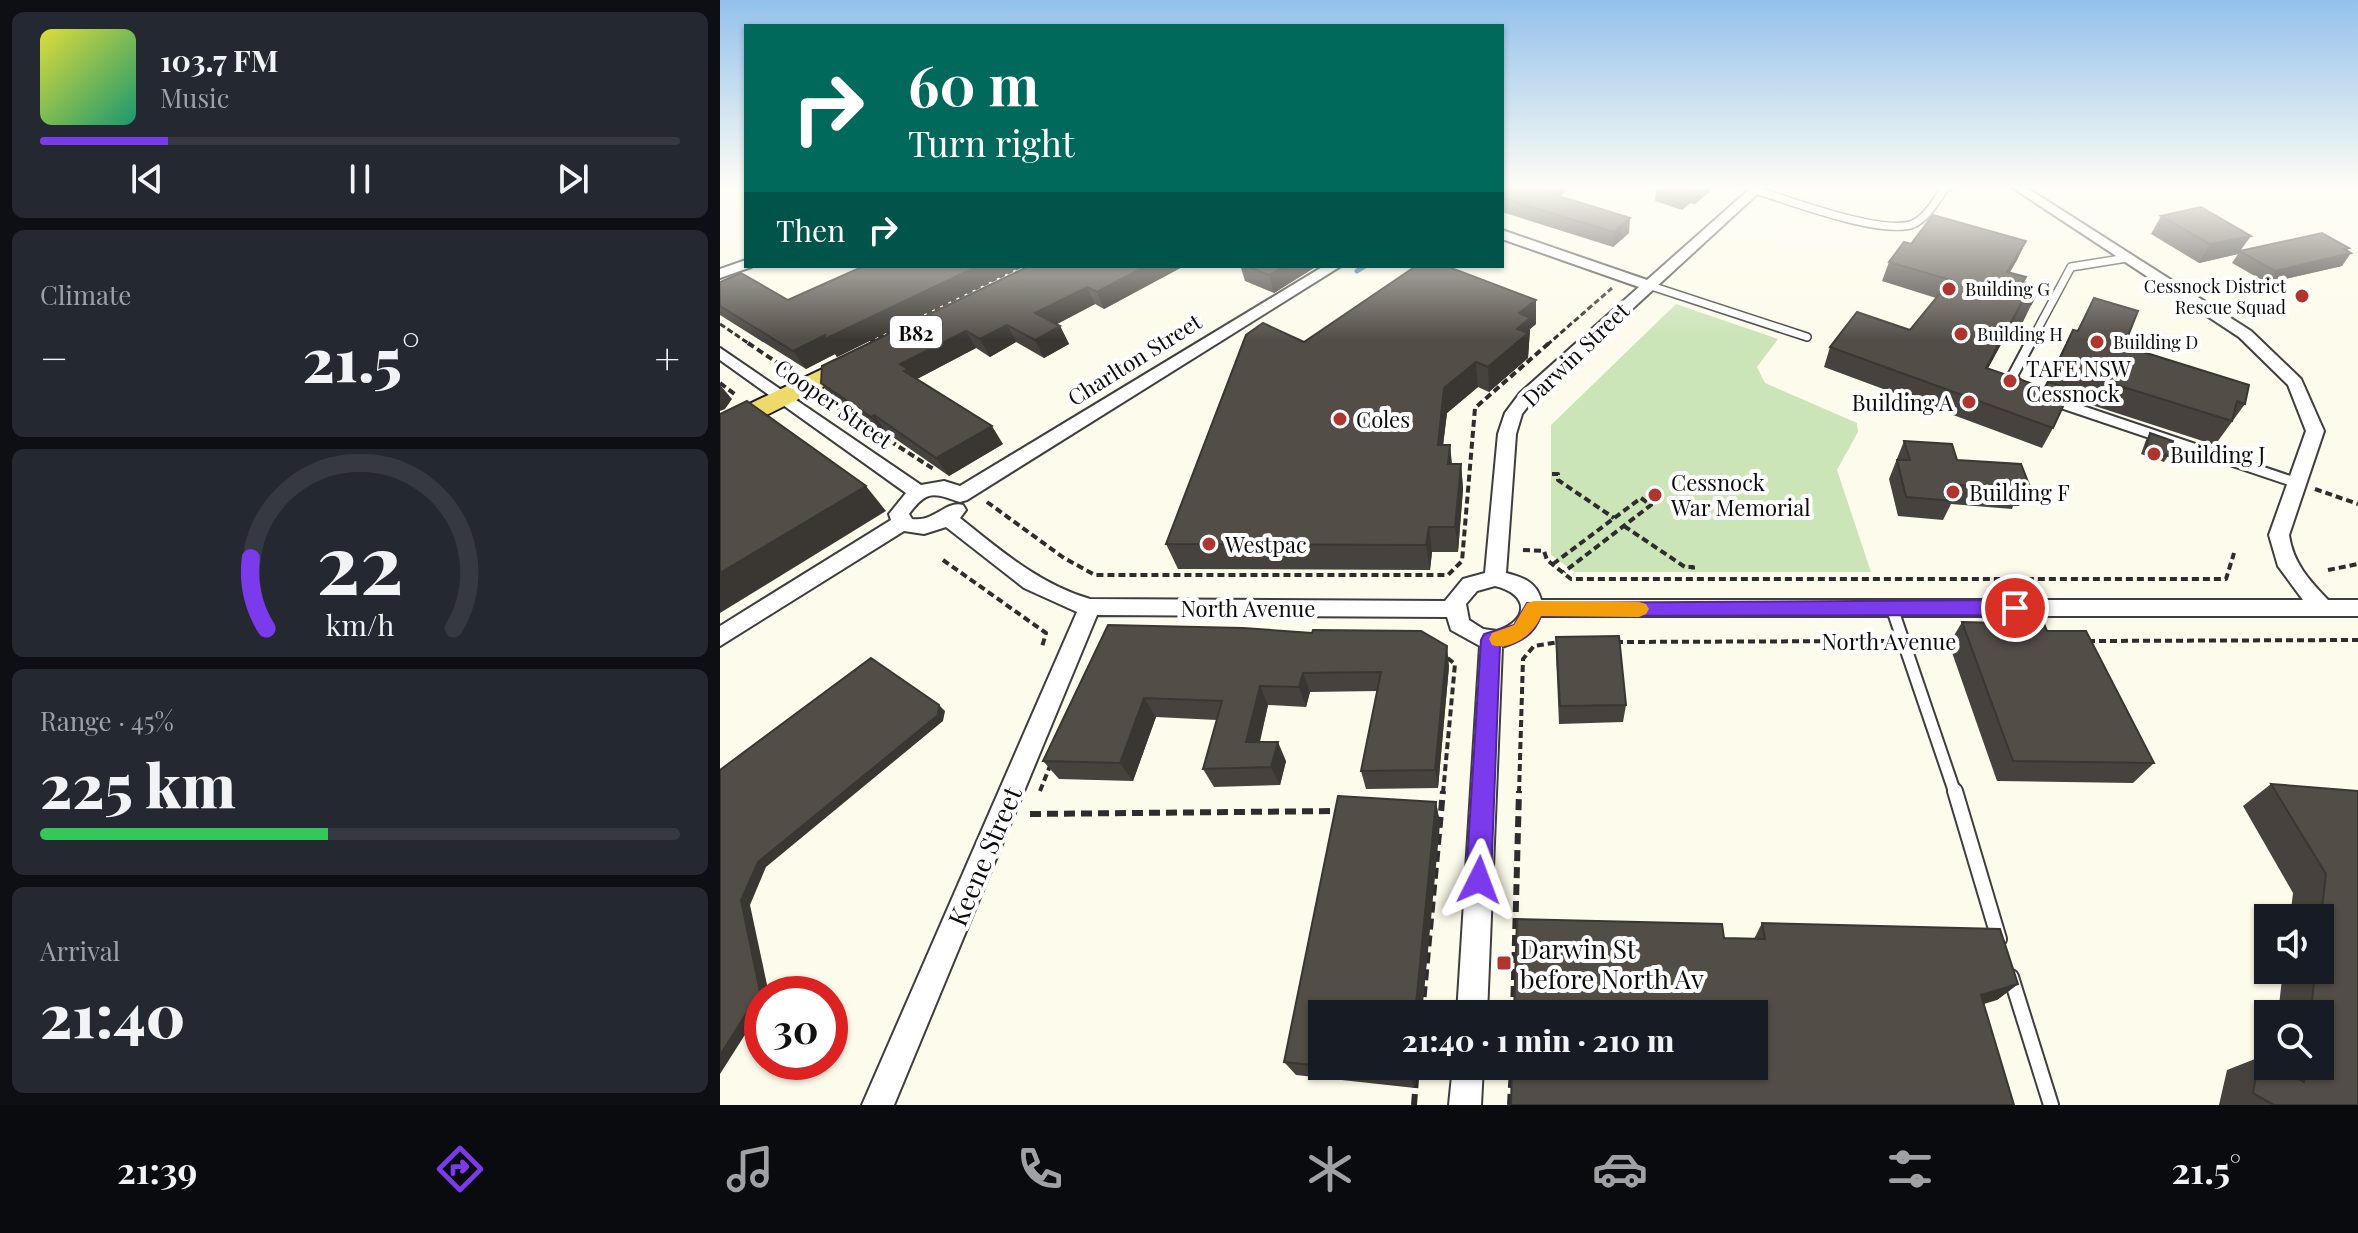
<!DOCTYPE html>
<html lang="en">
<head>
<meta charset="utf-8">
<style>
	:root { --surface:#171b24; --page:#242831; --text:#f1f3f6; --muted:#9ea1a6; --line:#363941; --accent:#7c3aed }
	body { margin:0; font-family:"Playfair Display",serif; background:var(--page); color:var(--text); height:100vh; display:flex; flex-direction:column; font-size:30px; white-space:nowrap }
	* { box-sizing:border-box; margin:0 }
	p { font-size:26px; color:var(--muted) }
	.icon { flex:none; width:44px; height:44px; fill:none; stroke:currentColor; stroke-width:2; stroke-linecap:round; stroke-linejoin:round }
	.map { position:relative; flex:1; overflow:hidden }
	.sheet { display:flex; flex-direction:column; gap:12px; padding:12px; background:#0d0f14; width:720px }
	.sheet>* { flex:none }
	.banner { position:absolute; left:24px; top:24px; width:760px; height:244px; border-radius:0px; box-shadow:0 2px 6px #0004; background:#00695c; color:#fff; overflow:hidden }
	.tools { position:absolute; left:1534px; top:904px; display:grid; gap:16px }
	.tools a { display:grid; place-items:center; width:80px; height:80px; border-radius:0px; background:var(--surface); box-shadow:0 2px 6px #0004; font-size:40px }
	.speed { position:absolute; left:24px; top:976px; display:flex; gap:16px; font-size:40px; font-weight:700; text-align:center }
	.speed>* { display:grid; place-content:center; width:104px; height:104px; border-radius:50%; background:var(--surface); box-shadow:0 2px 6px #0004; line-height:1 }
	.speed .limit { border:12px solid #d22; background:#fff; color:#111 }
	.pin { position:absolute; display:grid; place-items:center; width:68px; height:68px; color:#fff; margin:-34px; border:4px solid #fff; border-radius:50%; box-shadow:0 2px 8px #0007 }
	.me { position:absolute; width:88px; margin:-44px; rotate:3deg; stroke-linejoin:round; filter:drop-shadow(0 0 6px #0008) }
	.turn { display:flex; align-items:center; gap:28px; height:168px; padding:0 32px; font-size:36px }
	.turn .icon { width:104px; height:104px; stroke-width:2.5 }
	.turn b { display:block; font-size:56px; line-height:68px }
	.then { display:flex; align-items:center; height:76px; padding:0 32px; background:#0003; gap:16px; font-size:30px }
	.big { font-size:60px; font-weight:800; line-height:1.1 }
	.sheet .tile { flex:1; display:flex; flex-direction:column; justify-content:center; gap:12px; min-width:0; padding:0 28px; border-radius:12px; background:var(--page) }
	.sheet .dial { align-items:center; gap:0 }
	.dial svg { height:208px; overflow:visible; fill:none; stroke:var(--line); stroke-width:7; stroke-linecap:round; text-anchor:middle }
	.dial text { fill:var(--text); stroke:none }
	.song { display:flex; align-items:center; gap:24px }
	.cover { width:96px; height:96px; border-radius:12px; background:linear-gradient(135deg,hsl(60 70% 55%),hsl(160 70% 35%)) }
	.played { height:8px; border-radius:4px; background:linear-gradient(90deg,var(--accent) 20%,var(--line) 20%) }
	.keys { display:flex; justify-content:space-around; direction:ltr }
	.heat { display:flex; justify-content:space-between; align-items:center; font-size:44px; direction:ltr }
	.charge { height:12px; border-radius:6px; background:linear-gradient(90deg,#34c759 45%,var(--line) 0) }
	.trip { position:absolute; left:588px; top:1000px; width:460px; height:80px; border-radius:0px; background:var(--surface); box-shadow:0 2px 6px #0004; font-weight:800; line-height:80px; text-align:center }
	.dock { display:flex; height:128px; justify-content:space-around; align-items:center; background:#090b0e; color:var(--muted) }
	.dock .icon { width:56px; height:56px }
	.dock .active { color:var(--accent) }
	.dock b { font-size:36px; color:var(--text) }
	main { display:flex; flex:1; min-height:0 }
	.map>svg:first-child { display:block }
</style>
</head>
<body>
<main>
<section class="sheet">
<div class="tile">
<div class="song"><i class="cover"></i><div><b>103.7 FM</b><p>Music</p></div></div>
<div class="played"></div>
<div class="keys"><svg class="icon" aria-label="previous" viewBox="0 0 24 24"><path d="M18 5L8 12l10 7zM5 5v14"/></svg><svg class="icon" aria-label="pause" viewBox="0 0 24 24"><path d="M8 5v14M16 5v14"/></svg><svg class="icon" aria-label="next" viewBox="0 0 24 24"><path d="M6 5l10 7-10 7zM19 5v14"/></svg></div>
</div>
<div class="tile"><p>Climate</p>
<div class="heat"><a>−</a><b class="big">21.5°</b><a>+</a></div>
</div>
<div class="tile dial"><svg viewBox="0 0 100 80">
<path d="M14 69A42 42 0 1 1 86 69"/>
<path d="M14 69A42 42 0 0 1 8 42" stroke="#7c3aed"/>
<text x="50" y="56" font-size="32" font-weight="700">22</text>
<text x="50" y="72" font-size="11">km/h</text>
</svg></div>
<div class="tile"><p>Range · 45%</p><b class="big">225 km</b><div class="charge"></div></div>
<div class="tile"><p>Arrival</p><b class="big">21:40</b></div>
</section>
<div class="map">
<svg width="1638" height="1105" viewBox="0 0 1638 1105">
	<rect width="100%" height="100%" fill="#fdfbeb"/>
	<path fill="#cbe4b8" d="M956,304L1058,339L1037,367L1045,383L1137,423L1138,432L1117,470L1151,572H855L831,555V425Z"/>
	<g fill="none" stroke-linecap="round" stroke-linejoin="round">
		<path stroke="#4182c1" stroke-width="5" d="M637,271L645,266"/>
		<defs>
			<path id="lane-far3" d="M1035,190C1068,200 1162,236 1193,224C1207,218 1217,199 1226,187L1231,186
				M928,285L1087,337
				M1309,345L1351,267L1407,258"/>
			<path id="lane-far2" d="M1301,386L1295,382L1293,375L1310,343
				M1334,401L1577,483"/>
			<path id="lane-far1" d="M1172,608L1235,793"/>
			<path id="lane" d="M1235,791L1279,939
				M1291,977L1331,1105"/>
			<path id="street" d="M1033,186H1046L812,401L802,414L796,434L786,573C802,577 817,582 821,600H1583L1558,566L1549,535L1586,431L1568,385L1519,337L1290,186H1304L1531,331L1581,379L1604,431L1569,535C1573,563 1589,580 1608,600H1638V616H820C811,635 800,641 782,647L767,1014H737L760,646L731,630L727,617L377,615L174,1105H142L357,612L304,588L226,527L204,534L184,531L0,646V626L171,520L169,514L186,493L0,360V348L201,485L224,481L240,486L604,266H621L247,500L240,502C215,494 208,488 189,514L192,519C215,522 226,500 243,505L246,510L240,518C280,550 319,584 370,599L725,601L743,579L765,573L778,434L785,413L800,393L919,287L782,239V230L927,280ZM775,586C809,594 810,620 777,631L763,629L749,620L746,604L757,591Z
				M26,260V266L31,267L0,278V269Z
				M733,1066H763L761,1105H729Z"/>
			<path id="primary" d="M140,351L149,354L153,359L149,364L0,438V418Z"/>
		</defs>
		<use href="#lane-far3" stroke="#3e3e3e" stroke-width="10"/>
		<use href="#lane-far2" stroke="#3e3e3e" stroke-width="13"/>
		<use href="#lane-far1" stroke="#3e3e3e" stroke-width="15"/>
		<use href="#lane" stroke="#3e3e3e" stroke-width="18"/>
		<use href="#street" stroke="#3e3e3e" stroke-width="4"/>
		<use href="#primary" stroke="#1c1c1c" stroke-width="4"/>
		<path stroke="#2d2d2d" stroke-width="3" stroke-dasharray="6 3" stroke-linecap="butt" d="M0,324L31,345
			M150,341L302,266
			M827,345L892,288"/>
		<path stroke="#2d2d2d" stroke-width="4" stroke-dasharray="7 4" stroke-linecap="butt" d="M28,343L71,372
			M0,383L17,396
			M105,399L215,470
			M832,474H838V480L894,518
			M1595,489L1638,504
			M267,502L344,558L375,575H728L742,561L755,408L829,343
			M904,526L965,567H973V572
			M803,550L824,551L827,560L851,579H1506L1514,553
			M223,560L326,633L322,647
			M833,564L921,498L931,505L844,572
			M1608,570L1638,564
			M1200,641H1235
			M1368,641L1638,640
			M896,642L1167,641
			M320,791L330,766
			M723,793L735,664L726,657
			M799,793L803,659L814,646L839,642"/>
		<path stroke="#2d2d2d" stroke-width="6" stroke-dasharray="11 6" stroke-linecap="butt" d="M310,814L619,811
			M702,1014L723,791
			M793,1014L799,791
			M694,1105L697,1066
			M790,1105L792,1066"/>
		<use href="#lane-far3" stroke="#fff" stroke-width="7"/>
		<use href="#lane-far2" stroke="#fff" stroke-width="9"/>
		<use href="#lane-far1" stroke="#fff" stroke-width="11"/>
		<use href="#lane" stroke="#fff" stroke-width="14"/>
		<use href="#street" fill="#fff" fill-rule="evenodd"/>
		<use href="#primary" fill="#edda6b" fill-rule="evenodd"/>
	</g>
	<path fill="#47423e" d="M782,186L839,196L909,233L893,247L782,212Z
		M941,186H996L975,204L970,203L962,210L935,201L936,190Z
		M1441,216L1521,250L1627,251L1622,266L1547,283L1512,263L1518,254L1479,263L1431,234Z
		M1306,241L1297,260L1290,272L1304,282L1320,287L1302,324L1293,322L1268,368L1324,387L1353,330L1357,331L1374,298L1404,346L1525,404L1495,445L1347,397L1333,428L1322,448L1104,367L1110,347L1190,330L1216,298L1162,281L1169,262L1191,244Z
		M144,266H302L117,357L115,354L86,369L0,315V282L68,300Z
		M309,266H464L384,309L375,304L337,324L340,326L349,344L324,358L296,342L270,357L256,348L197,379L283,444L229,476L167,433L164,435L114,401L101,383Z
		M516,266H597L554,293L525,281L521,268Z
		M816,300V324L810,329L808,358L769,392L758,387L727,413L723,445H730L732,464H741L743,489L738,552H712L710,570L458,569L446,544L584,342Z
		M1430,433L1448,456L1444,462L1421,454L1426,440Z
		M1184,441L1237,460L1310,487L1299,506H1293L1292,509L1231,504L1223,520L1178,516L1169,479Z
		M1242,622L1327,631L1434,763L1413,783L1277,781L1229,644Z
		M388,625L729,666L718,788L646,789L641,771L657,691L590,692L586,707L548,705L540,742L566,761L560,785L494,787L483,769L497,720L436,717L413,781L339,779L323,761Z
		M836,637L906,705L903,722L839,724L836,655Z
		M1551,784L1638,791V1105H1499L1507,1070L1540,1057L1548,1066H1600V1014H1558L1563,970H1600V918H1570L1573,893L1523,806Z
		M716,802L720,824L602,1066H697L695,1088L576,1075L564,1062Z
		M1042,923L1298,984L1277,1000L1034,939Z"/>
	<path fill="#3a3632" d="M834,186H854L826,206V192Z
		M984,186H996L975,204L976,192Z
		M972,191L970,203L962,210L963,198Z
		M910,218L909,233L893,247L894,232Z
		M1531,236L1518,254L1479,263L1490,244Z
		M1306,241L1297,260L1278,292L1287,272Z
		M1629,248L1624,255L1631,253L1622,266L1547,283L1555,271Z
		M258,266H302L117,357L115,354L86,369L73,351Z
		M426,266H464L384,309L377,292Z
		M565,266H597L554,293L549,275Z
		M367,287L375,304L324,331L315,313Z
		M816,300V324L810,329L808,358L769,392L768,367L797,329L799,313Z
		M1302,302L1293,322L1257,389L1266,368Z
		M287,325L296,342L270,357L260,339Z
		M340,326L349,344L324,358L315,340Z
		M246,331L256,348L195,380L196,389L180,364Z
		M756,362L758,387L727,413L720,470L718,445L724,388Z
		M0,385L12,399L5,409L0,411Z
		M154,415L167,433L164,435L151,417Z
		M272,426L283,444L229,476L216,458Z
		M730,445L732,470L728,464Z
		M741,464L743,489L738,552L735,527Z
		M146,486L166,511L0,613V573Z
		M709,527L712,552L710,570L706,545Z
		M727,646L729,666L718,788L715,770Z
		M583,673L590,692L586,707L579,687Z
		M540,686L548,705L535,760L526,742Z
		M424,698L436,717L413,781L400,763Z
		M219,705L225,711L223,721L46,867L30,905L49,994H42V1008L0,1074V1055L21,900L38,862Z
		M558,742L566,761L560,785L551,767Z
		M716,802L720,824L702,1014H695Z
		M1298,984L1277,1000L1241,1011L1261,995Z
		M690,1066H697L695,1088L689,1075Z"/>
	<path fill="#534d48" stroke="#3a3632" stroke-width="2" d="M782,186H834L826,192L910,218L894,232L782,198Z
		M941,186H984L976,192L972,191L963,198L936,190Z
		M1481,207L1531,236L1490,244L1441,216Z
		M1213,215L1306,241L1287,272L1306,277L1303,282L1320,287L1311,304L1302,302L1266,368L1325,388L1328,382L1351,389L1333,428L1110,347L1137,312L1190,330L1231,280L1169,262L1184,242L1191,244Z
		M1602,233L1629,248L1624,249L1631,253L1555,271L1520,251Z
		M144,266H258L105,339V335L73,351L0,306V282L21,273L68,300Z
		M309,266H426L377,292L367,287L315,313L340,326L315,340L287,325L260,339L246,331L180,364L188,369L184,371L272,426L216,458L154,415L151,417L101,383L102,366Z
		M526,266H565L549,275Z
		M696,266H726L816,300L799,313L810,318L797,329L808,333L768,367L756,362L724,388L718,445H730L728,464H741L735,527H709L706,545L446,544L526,335L543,323L584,342Z
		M1374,298L1418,311L1404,346L1529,385L1525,404L1517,401L1512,421L1336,366L1353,330L1358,331Z
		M27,401L146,486L0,573V414Z
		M1430,433L1453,441L1448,456L1426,448Z
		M1184,441L1232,444L1237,460L1301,464L1310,487H1302L1303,490L1228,484L1233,501L1186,497L1177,460H1190Z
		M1242,622L1324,624L1327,631H1366L1434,763L1293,761Z
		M388,625L523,628L592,633L593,630L701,631L727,646L715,770L641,771L661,672L583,673L579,687L540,686L526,742H558L551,767L483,769L502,701L424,698L400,763L323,761Z
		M899,636L906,705L840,706L836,637Z
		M151,658L219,705L218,715L38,862L21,900L40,992L0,1055V770Z
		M1551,784L1638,791V1105H1554L1533,1093L1540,1057L1548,1061V1066H1556L1584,1082L1585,1066H1600V1014H1591L1595,970H1600V926L1606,874Z
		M618,796L716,802L695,1014H602V1066L564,1062Z
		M797,919L1002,924L1004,938L1045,939L1042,923L1280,929L1298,984L1261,995L1294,1105H791L792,1066H1034V1014H794Z
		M606,1066H690L689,1075Z"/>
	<linearGradient id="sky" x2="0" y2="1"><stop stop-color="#93c1eb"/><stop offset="0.55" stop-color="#fefdf6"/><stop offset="1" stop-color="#fefdf6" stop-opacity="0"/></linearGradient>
	<rect width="1638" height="340" fill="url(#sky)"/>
	<path fill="#7c3aed" stroke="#51269a" stroke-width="2" d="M1295,600L1302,602L1305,608L1302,613L1295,615L821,616C814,636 800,643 780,646L771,880L767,888L759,892L750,888L746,880L761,640L764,634L794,625L807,603Z"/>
	<path fill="#f59e0b" d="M814,601L919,602L926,604L929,609L926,614L919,617L821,616C814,634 792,651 772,645L769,639L772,633L794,625L807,603Z"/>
	<g fill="#af352f" stroke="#fff" stroke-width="3">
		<circle cx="1229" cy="289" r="8"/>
		<circle cx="1582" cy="296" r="8"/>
		<circle cx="1241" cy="334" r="8"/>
		<circle cx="1377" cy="342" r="8"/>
		<circle cx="1290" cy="381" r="8"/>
		<circle cx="1249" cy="402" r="8"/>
		<circle cx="620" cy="419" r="8"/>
		<circle cx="1434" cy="454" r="8"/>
		<circle cx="1233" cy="492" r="8"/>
		<circle cx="935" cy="495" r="8"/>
		<circle cx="489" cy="544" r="8"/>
		<rect x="776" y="955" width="16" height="16" rx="4"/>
	</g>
	<g text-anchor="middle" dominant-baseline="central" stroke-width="8" stroke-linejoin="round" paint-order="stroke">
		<g font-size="18" fill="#0b0b0b" stroke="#fff" text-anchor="start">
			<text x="1566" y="286" text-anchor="end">Cessnock District<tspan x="1566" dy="21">Rescue Squad</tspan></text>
			<text x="1245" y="289">Building G</text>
			<text x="1257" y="334">Building H</text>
			<text x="1393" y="342">Building D</text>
		</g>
		<rect fill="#fff" stroke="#545454" stroke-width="2" x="170" y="316" width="52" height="32" rx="6"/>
		<g font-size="20" font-weight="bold" fill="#0b0b0b">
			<text x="196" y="332">B82</text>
		</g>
		<g font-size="22" fill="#0b0b0b" stroke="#fff">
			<text transform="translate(855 354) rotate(-44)">Darwin Street</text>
			<text transform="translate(414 359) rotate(-32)">Charlton Street</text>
			<text transform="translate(114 403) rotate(35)">Cooper Street</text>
			<text x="528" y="608">North Avenue</text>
			<text x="1169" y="641">North Avenue</text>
		</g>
		<g font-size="22" fill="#0b0b0b" stroke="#fff" text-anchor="start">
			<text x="1306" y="368">TAFE NSW<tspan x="1306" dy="25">Cessnock</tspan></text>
			<text x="1233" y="402" text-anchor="end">Building A</text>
			<text x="636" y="419">Coles</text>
			<text x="1450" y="454">Building J</text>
			<text x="951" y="482">Cessnock<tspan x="951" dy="25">War Memorial</tspan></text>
			<text x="1249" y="492">Building F</text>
			<text x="505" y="544">Westpac</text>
		</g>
		<g font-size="26" fill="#0b0b0b" stroke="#fff">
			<text transform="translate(264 856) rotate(-67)">Keene Street</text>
		</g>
		<g font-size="26" fill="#0b0b0b" stroke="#fff" text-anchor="start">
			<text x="800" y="948">Darwin St<tspan x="800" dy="30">before North Av</tspan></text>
		</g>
	</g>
</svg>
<div class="tools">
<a><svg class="icon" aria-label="sound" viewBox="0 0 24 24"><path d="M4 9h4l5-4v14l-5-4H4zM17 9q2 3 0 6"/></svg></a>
<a><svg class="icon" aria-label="search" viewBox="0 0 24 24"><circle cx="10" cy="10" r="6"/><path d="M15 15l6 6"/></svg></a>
</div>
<div class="speed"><div class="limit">30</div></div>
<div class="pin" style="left:1295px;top:608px;background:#d93025"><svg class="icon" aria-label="arrive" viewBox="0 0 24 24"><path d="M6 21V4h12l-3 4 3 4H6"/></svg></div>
<svg class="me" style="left:759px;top:880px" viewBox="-20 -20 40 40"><path d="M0-17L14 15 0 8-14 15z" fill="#7c3aed" stroke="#fff" stroke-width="4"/></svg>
<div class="trip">21:40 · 1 min · 210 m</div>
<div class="banner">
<div class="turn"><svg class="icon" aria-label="right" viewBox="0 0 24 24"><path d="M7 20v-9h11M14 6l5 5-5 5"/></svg><div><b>60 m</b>Turn right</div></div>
<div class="then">Then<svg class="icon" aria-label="right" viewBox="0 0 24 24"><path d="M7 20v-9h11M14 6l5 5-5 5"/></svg></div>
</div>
</div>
</main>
<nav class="dock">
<b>21:39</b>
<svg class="icon active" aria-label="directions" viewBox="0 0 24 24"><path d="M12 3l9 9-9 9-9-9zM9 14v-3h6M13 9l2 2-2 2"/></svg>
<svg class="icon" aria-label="music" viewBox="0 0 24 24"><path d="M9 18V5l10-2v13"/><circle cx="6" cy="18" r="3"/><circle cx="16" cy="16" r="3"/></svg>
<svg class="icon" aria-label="phone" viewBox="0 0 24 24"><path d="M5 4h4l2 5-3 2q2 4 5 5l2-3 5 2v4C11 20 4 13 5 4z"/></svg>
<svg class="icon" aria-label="climate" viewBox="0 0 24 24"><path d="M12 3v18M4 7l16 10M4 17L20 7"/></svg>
<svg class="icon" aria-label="car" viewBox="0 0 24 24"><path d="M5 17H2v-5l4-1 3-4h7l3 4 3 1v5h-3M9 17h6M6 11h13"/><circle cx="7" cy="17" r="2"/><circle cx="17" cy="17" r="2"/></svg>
<svg class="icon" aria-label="filters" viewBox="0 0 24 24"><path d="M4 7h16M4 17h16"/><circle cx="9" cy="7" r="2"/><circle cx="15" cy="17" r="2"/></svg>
<b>21.5°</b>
</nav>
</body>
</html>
